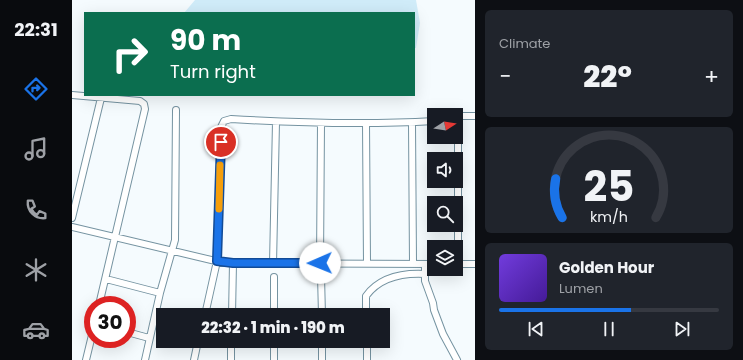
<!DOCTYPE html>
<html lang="en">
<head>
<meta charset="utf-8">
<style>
	:root { --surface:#171b24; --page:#20242c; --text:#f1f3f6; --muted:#9ea1a6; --line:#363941; --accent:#1a73e8 }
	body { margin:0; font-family:Poppins,sans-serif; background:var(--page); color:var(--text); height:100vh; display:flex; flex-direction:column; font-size:15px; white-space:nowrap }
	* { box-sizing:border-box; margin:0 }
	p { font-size:13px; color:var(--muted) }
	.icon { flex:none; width:22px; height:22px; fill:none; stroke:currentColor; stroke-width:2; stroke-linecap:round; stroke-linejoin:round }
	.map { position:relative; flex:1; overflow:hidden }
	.panel { display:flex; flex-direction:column; gap:10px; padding:10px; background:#0d0f14; width:268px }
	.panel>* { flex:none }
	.guide { position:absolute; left:12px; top:12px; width:331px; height:84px; border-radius:0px; box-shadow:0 4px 16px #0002; background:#0b6e4f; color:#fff; overflow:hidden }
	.needle { width:26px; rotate:78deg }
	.fabs { position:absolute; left:355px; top:108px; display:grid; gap:8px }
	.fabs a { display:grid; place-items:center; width:36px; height:36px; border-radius:0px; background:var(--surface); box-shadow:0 4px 16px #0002; font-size:20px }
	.speed { position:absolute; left:12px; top:296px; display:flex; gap:8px; font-size:20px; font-weight:700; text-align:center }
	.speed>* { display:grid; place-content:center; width:52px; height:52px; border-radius:50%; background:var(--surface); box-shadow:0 4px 16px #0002; line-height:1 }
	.speed .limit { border:6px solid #d22; background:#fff; color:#111 }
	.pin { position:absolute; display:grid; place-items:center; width:34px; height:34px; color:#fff; margin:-17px; border:2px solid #fff; border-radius:50%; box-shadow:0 1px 4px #0007 }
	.me { position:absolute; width:44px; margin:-22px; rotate:269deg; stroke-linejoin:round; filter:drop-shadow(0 0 3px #0008) }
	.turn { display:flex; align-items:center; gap:14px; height:84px; padding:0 20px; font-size:18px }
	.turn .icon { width:52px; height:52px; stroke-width:2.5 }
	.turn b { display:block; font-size:28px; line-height:34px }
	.big { font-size:30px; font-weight:800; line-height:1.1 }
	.panel .widget { flex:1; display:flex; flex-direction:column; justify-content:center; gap:6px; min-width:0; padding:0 14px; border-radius:6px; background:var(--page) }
	.panel .dial { align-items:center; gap:0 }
	.dial svg { height:104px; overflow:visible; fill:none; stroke:var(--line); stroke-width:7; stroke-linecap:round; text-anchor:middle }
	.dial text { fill:var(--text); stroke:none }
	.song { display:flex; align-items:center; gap:12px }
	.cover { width:48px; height:48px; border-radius:6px; background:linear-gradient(135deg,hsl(260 70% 55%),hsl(260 70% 35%)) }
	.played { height:4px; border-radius:2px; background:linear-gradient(90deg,var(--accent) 60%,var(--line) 60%) }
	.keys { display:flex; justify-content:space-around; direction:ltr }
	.heat { display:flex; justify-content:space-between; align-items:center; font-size:22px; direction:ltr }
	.trip { position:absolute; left:84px; top:308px; width:234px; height:40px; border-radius:0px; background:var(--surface); box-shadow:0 4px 16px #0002; font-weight:800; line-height:40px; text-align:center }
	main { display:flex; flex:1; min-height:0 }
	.dock { display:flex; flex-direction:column; width:72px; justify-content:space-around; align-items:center; background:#090b0e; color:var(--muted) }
	.dock .icon { width:28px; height:28px }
	.dock .selected { color:var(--accent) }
	.dock b { font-size:18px; color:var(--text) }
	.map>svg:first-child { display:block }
</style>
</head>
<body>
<main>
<nav class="dock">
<b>22:31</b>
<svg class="icon selected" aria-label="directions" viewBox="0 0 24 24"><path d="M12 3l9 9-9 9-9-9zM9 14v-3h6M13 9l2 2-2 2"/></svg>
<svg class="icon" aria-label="music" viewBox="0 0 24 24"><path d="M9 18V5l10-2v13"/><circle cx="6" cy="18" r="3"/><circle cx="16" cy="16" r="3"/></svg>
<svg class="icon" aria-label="phone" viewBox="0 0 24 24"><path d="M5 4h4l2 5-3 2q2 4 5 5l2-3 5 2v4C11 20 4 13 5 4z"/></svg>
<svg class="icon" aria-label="climate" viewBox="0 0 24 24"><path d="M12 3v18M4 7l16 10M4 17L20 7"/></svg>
<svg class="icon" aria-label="car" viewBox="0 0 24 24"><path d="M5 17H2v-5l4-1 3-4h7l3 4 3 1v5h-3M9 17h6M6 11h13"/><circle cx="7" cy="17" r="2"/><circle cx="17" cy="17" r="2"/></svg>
</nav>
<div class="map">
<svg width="403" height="360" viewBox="0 0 403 360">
	<rect width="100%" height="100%" fill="#f5fbfe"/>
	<path fill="#d0ecf9" d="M123,0H344L348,23L344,48H342V13H112Z"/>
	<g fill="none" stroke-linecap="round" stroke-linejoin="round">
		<defs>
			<path id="minor" d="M0,95L68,101L72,104L73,109L27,305
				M294,123L295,263
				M340,123L341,263
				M0,218L29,98
				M0,227L152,263L362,264
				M248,263L249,123
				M201,264L204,122
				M353,264V281L361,303L362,310L371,334L385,360
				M384,264H403
				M386,264V120L387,117L390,116H403
				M249,276L250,315
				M34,279L88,293
				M133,315L145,261L149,127L152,121L159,119C226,123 294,125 362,121
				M160,315L161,263
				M202,315V277
				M294,315V296C308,277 330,273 352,274
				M55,332L77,338
				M250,341V360
				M295,341V360
				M14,360L21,331
				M73,360L88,293L103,240L104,110
				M122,360L126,341
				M159,360V341
				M202,360V341"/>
		</defs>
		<use href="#minor" stroke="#7593a1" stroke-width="8"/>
		<use href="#minor" stroke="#fff" stroke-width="6"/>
	</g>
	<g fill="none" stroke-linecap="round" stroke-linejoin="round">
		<defs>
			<path id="route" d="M149,142L145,261L161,263H248"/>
		</defs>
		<use href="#route" stroke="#114b97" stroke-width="10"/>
		<use href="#route" stroke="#1a73e8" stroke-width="7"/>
		<path stroke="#f59e0b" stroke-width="7" d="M147,209L148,165"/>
	</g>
</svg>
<div class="fabs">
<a><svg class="needle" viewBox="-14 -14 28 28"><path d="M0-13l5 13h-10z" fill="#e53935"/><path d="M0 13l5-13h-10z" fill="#9ea1a6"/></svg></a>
<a><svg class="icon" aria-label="sound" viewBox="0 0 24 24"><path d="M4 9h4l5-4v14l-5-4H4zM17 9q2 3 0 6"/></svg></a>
<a><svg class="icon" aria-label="search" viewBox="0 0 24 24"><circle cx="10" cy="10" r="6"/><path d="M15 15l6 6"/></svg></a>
<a><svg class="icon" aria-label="layers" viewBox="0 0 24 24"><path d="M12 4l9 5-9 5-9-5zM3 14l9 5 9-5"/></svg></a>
</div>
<div class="speed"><div class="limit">30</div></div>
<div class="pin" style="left:149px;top:142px;background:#d93025"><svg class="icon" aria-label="arrive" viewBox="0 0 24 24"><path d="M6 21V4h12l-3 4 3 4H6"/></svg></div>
<svg class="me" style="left:248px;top:263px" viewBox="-20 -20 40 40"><circle r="19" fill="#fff"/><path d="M0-13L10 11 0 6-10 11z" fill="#1a73e8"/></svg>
<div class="trip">22:32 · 1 min · 190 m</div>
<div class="guide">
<div class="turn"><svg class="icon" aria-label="right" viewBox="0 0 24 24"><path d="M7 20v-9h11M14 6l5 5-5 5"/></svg><div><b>90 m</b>Turn right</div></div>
</div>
</div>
<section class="panel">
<div class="widget"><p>Climate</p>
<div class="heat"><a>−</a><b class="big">22°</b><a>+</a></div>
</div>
<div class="widget dial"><svg viewBox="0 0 100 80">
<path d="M14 69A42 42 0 1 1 86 69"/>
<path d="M14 69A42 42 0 0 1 9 39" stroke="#1a73e8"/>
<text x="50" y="56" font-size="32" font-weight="700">25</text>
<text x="50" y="72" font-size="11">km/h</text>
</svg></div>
<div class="widget">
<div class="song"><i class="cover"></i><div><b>Golden Hour</b><p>Lumen</p></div></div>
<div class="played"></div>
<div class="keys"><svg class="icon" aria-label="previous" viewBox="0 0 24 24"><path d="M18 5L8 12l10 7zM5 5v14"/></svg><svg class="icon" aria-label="pause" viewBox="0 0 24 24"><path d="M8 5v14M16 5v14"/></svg><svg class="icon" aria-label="next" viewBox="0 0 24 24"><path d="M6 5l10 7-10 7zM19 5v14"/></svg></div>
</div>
</section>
</main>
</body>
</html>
